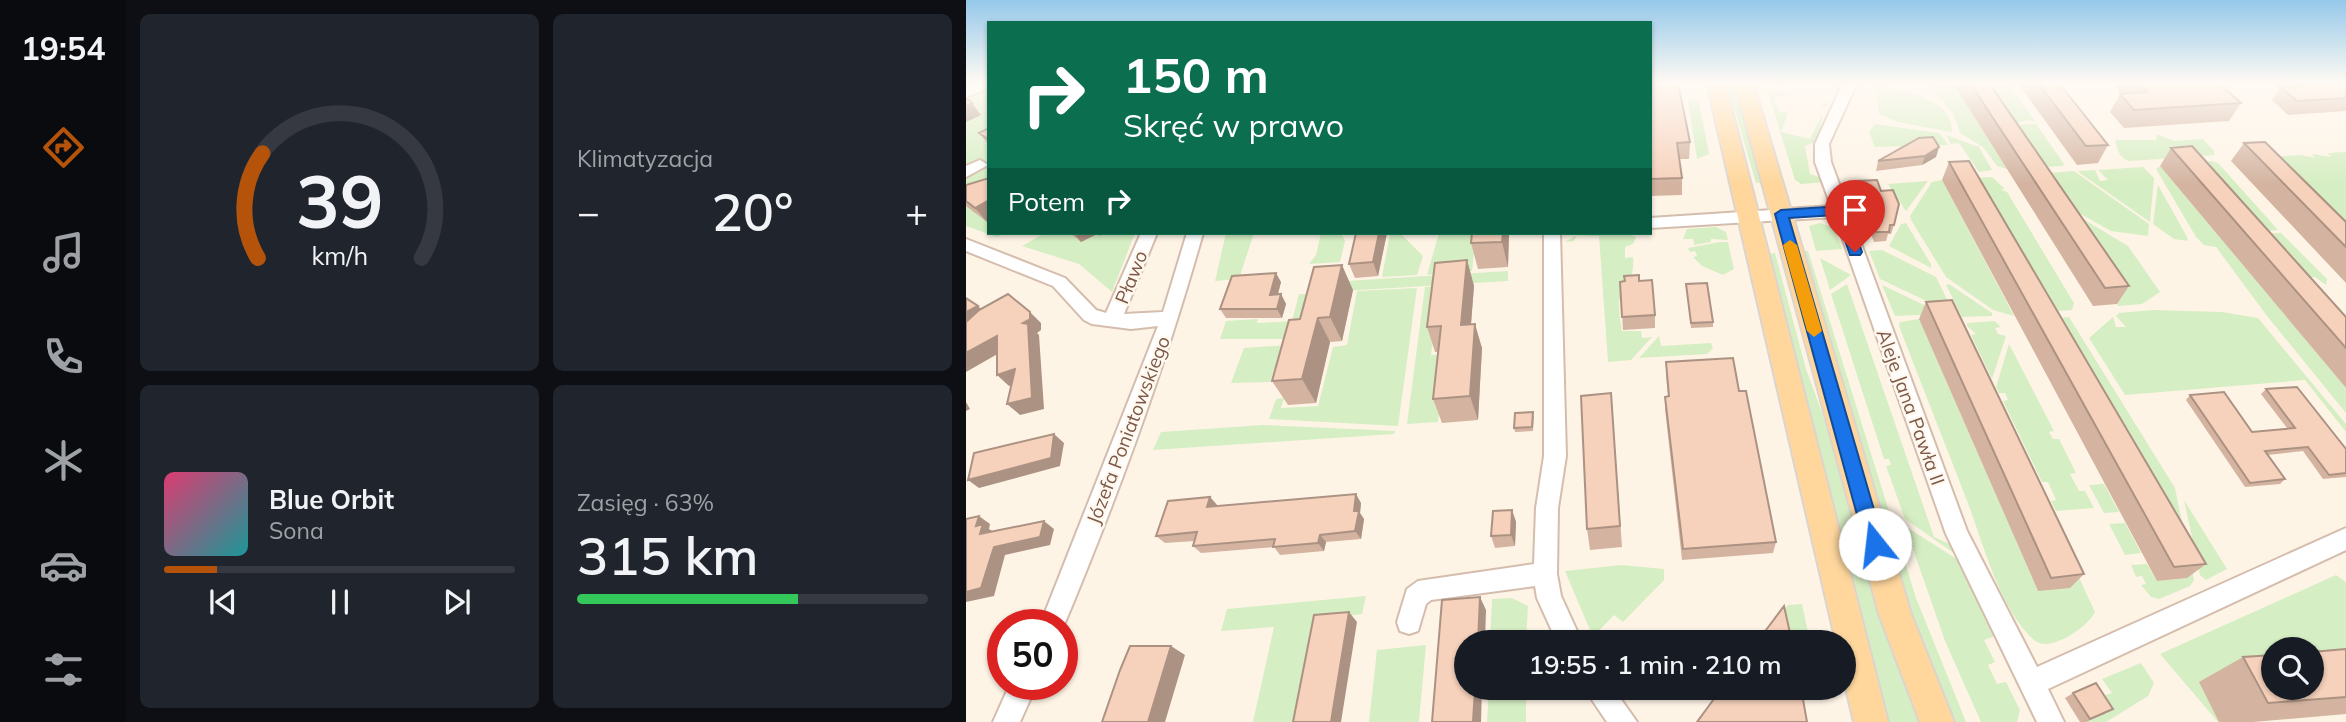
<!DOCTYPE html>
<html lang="pl">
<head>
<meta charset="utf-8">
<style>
	:root { --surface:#171b24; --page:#20242c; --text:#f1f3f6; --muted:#9ea1a6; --line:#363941; --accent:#b45309 }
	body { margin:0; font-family:Mulish,sans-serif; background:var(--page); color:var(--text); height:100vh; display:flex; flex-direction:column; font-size:26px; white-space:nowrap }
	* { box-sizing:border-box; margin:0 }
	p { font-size:23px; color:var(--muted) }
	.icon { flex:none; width:38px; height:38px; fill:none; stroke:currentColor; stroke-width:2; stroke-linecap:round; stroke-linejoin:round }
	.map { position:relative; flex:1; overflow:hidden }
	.sheet { display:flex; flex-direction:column; gap:14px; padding:14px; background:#0d0f14; width:840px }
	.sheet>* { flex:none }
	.guide { position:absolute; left:21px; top:21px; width:665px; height:214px; border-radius:0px; box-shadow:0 2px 5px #0004; background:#0b6e4f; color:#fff; overflow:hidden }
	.buttons { position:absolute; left:1295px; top:637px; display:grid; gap:14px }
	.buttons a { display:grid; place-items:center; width:63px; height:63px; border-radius:50%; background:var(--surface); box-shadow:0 2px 5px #0004; font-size:35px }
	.speed { position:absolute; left:21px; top:609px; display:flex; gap:14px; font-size:35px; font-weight:700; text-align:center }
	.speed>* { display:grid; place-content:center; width:91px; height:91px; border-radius:50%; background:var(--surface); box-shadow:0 2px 5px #0004; line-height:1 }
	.speed .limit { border:10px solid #d22; background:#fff; color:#111 }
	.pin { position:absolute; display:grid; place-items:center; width:60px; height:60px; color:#fff; margin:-72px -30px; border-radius:50% 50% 50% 0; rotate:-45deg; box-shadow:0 0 7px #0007 }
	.pin .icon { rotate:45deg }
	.me { position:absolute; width:77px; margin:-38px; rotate:344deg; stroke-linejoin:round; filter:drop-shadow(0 0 5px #0008) }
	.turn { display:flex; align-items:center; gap:24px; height:147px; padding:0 21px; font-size:32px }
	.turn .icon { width:91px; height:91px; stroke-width:2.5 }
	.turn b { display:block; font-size:49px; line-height:60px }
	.then { display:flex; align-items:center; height:66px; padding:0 21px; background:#0003; gap:14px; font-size:26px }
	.big { font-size:52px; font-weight:600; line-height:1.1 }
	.sheet .card { flex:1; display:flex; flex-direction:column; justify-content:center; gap:10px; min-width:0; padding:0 24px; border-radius:10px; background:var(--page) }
	.sheet .dial { align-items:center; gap:0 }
	.dial svg { height:182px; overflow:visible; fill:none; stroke:var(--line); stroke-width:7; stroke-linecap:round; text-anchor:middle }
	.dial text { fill:var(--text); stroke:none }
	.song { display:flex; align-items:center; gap:21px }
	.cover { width:84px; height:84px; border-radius:10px; background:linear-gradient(135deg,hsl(340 70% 55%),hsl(180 70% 35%)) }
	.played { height:7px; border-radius:4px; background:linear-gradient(90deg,var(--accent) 15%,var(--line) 15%) }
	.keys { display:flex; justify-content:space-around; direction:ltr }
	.heat { display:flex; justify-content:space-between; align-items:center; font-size:38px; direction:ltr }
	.charge { height:10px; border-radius:5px; background:linear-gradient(90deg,#34c759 63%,var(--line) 0) }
	.sheet .tiles { flex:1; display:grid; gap:14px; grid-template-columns:repeat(2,1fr) }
	.trip { position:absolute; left:488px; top:630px; width:402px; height:70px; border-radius:35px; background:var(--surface); box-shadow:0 2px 5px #0004; font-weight:600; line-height:70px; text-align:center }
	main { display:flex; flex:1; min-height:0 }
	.tabs { display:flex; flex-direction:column; width:126px; justify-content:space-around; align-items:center; background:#090b0e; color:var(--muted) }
	.tabs .icon { width:49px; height:49px }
	.tabs .selected { color:var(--accent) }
	.tabs b { font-size:32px; color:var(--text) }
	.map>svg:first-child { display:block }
</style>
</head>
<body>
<main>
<nav class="tabs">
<b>19:54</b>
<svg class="icon selected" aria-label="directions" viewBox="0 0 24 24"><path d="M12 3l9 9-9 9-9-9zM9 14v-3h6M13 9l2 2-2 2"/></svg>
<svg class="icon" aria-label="music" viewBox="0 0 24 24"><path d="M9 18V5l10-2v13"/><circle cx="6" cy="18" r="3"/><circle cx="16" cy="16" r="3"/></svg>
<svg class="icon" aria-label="phone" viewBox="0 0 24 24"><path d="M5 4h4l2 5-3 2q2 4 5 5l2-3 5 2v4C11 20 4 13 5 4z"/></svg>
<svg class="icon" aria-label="climate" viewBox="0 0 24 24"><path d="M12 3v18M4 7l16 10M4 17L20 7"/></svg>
<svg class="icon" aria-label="car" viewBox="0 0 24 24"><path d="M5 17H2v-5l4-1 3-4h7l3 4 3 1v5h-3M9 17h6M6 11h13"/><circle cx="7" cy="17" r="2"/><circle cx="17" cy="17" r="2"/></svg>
<svg class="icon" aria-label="filters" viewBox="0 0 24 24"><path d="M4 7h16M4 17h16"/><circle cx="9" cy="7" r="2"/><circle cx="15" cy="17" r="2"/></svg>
</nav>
<section class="sheet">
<div class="tiles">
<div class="card dial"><svg viewBox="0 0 100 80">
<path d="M14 69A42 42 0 1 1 86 69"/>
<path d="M14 69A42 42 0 0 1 16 23" stroke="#b45309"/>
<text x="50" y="56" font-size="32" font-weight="700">39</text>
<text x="50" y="72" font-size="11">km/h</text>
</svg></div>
<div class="card"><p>Klimatyzacja</p>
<div class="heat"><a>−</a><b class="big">20°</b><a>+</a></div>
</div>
<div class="card">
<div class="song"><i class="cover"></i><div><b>Blue Orbit</b><p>Sona</p></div></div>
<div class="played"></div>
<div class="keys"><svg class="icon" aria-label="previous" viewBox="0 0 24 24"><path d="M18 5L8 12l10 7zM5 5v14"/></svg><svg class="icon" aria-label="pause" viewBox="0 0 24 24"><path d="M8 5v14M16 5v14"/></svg><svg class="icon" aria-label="next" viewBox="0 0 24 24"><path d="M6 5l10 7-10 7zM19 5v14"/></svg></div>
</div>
<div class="card"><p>Zasięg · 63%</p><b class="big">315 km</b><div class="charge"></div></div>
</div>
</section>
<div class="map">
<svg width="1380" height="722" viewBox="0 0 1380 722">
	<rect width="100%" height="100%" fill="#fef4e6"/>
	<path fill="#d6eec3" d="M761,83H770L797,182L790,183Z
		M962,83H987L1041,169L1031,166L1017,147L994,133L988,115Z
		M1043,85L1069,121L1068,122L1063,120L1046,124L1019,86Z
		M23,87V233H39L31,237L0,226V96Z
		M910,87C937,90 987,97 986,132L932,122L913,114Z
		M801,89L865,105L856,107L857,103L820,94L818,97L811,96L808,101L813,111L822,113L815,132L844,139L855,117L853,114L857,116L850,142L839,146L844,174L856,178L858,182L835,184L829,180Z
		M729,100L733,102L743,154L731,159L722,101Z
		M909,124L973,133L982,145L909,147L903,132Z
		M1070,124L1098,164L1097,166L1075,167L1047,125Z
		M1190,134L1208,141L1237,139L1248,151V155L1164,161C1154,159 1151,150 1149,140H1191Z
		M980,135L1013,147L1026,170L1013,172L993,143L985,144Z
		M1380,152V258L1284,158L1335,155L1349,158L1346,154L1365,157L1362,153Z
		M1247,161L1253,164L1312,230L1291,232L1230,162Z
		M1194,166L1380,388V413L1301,316L1250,247L1238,245L1230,237L1190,169Z
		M1177,167L1188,178L1184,222L1111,171L1129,170L1134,181L1142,180L1132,170Z
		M1108,171L1183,224L1182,236L1145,231L1104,208L1083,173Z
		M1063,174L1097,207L1162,246L1194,292L1176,304L1152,306Z
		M1026,177L1039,189H1034L1041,192L1108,303L1106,310L1090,311L1008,178Z
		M976,180L1048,316L1027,310L980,277L945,220L944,216L966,182Z
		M962,181L940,211L922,184Z
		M1192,185L1221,237L1222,241L1208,239L1187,224Z
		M854,223L868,228L876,249L850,251L843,226Z
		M940,223L965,264V268L923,246L935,224Z
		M750,227L760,232L762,240L745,239V242L728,245L727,239H717L721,229Z
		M79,233H169L146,292L113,264L56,246Z
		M260,233H288L273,279L249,281Z
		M355,233H375L379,241L374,262L343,264L350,255Z
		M424,233H434L457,256L451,275L416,277Z
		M473,233H510L506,271L461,275Z
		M660,233L670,237L667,244L659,247V258L667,257C669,279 660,281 654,297C651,304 655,322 656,331H675L676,338L686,337L665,360L642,362L633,236H610L608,241L599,242L609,236Z
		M1315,233L1361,279L1360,285L1349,277L1338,278L1292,234Z
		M754,242H762L768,269L757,275L736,266L727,257L731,256L729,251L724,252L722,248Z
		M916,250L970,277L988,314L914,279L903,251Z
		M836,251H842L950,598L1000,722H987L945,616Z
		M809,253L840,369L869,448L898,557L954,722H921L802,254Z
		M854,258L885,275L864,290Z
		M542,271V281L345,293L348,283Z
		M881,284L968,537L990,547L995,558L939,519L920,466L925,465L923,459H918L865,294Z
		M983,284L1026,313V316L996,317L980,285Z
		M916,285L977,314L929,316Z
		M474,286L465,355L480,354L472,422L441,424L459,287Z
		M451,288L432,426L303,419L310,399L318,398L315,408L352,406L367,347L381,345L391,291Z
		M333,294H343L330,339H254L260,321L292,319L291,323L326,321Z
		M1187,310L1256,312L1292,318L1380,424V432L1339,380L1159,395L1123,338L1147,317L1150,327H1160L1150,316L1153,313Z
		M1103,317L1209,488L1228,580L1224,586L1193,599L1185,597L1175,585L1180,584L1176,576L1170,577L1165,565L1181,564L1191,581L1221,578L1076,319Z
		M953,319L1072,591L1110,571L1129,612C1122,627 1083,654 1068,640C1035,611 1018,547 1003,506C980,446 956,386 933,326L934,322Z
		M1029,321L1035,327L1029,328L1032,334L1040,336L1026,379L1005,335L1010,334L1001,326V323Z
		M693,336L695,346L745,343L747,348L741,354L673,358Z
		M1043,344L1088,431L1083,432L1087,439H1093L1110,473L1104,474L1113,491H1119L1128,508L1090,511L1085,501L1090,500L1082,482H1076L1037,401L1042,400L1039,393H1033L1030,387Z
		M322,345L313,355L304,382L265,383L278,348Z
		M297,425L429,431L428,434L187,450L195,432Z
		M1138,484L1153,512L1138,513L1123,485Z
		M1218,500L1261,569L1240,580L1234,575Z
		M1159,523L1175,553L1159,555L1143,524Z
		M939,526L997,563L1029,636L1018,640L1029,662L1022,665L1031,684L1040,682L1054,710L1051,722H1015L979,641Z
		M655,565L698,569V580L657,622L648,615L627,637L599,571Z
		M1370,575L1380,582V669L1346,672V649H1307V675L1252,722L1194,654Z
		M400,596L396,614L354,619L335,722H287L308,627L255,631L261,609Z
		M546,598L562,606L560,642H524L526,599Z
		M836,604L844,642H824L817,611L822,605Z
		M460,645L453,722H403L411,650Z
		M1175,663L1188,683L1182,696L1140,722H1120L1138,714L1128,699L1146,693L1136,679Z
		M523,688H560V722H521Z"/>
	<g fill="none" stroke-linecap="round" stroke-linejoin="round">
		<defs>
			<path id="minor" d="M11,83H23V88L0,97V88Z
				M877,83H891L863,144L865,162L1001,531L1071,667L1380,528V550L1082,689L1098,722H1071L980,534L869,217L684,228V218L865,206L849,162V144Z
				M14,160L22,165L0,177V166Z
				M175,233H191L158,314L197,312L221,233H237C199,368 150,501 96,630V625H74L192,326L165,329L126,324L118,320L87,286L0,251V239L99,278L130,310L140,313Z
				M578,233H594L600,456L592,508L591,574L595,596L616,642H591L571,598L569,586L465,600L460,604L452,631L443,634L434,631L431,622L441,589L452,581L568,564L570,508L578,456Z
				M44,684H71L54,722H27Z
				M618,688H647L671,722H641Z"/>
			<path id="major" d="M741,83H759L922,722H888L878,680V642H870Z
				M769,83H787L945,614L988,722H954L913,614Z"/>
		</defs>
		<use href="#minor" stroke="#d4bdad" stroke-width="4"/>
		<use href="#major" stroke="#ddd4cf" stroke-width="4"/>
		<use href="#minor" fill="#fff" fill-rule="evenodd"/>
		<use href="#major" fill="#ffd79d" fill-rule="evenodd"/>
	</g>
	<path fill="#d4b4a1" d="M684,83L724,142L723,159H713L716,178V195L684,196Z
		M987,83H1023L1163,286L1151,304L1127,306Z
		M1052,83H1093L1142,145L1132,163L1111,165Z
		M1153,83H1253L1275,103L1263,121L1158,128L1144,112L1154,94H1156L1150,87Z
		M1307,83L1380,84V111L1322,115L1306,100L1313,89Z
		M23,128V145L13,133Z
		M1278,143L1380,222V283L1265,161Z
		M973,147L970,157L956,165L910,171L912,161Z
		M1205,148L1380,317V388L1194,166Z
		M983,162L1240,564L1221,578L1191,581L976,180Z
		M891,181L928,225L925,234H922L920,241L908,242L888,191Z
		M0,185L21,222L0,206Z
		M104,233H140L134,236L131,234L115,242Z
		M390,233H421L412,276L389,278L383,264Z
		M543,233L542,267L512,269L505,243Z
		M501,260L508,286L505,324L516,348L512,420L476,423L467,399L472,352H469L461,327Z
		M673,281L689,315V328L657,330L654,282Z
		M315,282L312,295L315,294L320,304L316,318H260L254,309Z
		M720,284L747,322V327L725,328Z
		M387,290L376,341L364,342L350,403L322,405L306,381L334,319Z
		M960,302L1118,574L1104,588L1072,591L953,319Z
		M700,362L773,391L810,542L807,553L716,560L699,409V397L702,396L700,375Z
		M1300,389L1380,449V477L1357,479L1337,451L1302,455L1319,479L1314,484L1279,487L1220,400L1224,395L1286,432L1321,428L1295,394Z
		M645,393L656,547L624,550L621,529Z
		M568,416L567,431L549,432L548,428Z
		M244,497L251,505L395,503L394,513L398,519L395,539L360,542L358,551L314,555L308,547L235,553L227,546L229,541L199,543L190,536Z
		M546,510L550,522L549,546L529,548L525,536Z
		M1380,649V714L1287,722H1253L1233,682L1277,657Z
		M1107,693L1138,714L1120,722H1114L1099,698Z"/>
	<path fill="#ac9283" d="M6,103L15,115L0,122V106Z
		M973,147L970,157L956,165L959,156Z
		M23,200V221L21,222L9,208Z
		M108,233H130L131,234L115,242Z
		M413,233H421L412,276L407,262Z
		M537,233H543L542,267L536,242Z
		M501,260L508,286L503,349L495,325Z
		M376,265L387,290L376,341L364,317Z
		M310,273L315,282L309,304L304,295Z
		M315,294L320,304L316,318L311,309Z
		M12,306L21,315L0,328V312Z
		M64,312L75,323V330L71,333L73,335L78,409L54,415L41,404L66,398L57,323Z
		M352,318L364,342L350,403L336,379Z
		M509,324L516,348L512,420L504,396Z
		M31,336L42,348L0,372V353Z
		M49,369L61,380L43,386L31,375Z
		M0,402L4,409L0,411Z
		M88,434L98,443L94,466L13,488L2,480Z
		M390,494L395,503L394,513L398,519L395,539L389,531L388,511Z
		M244,497L251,505L241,507Z
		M546,510L550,522L549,546L545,535Z
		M13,516L24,524L23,529L28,532L14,534L10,526Z
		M78,521L88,529L84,545L39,555L28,596L0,602V592L28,547Z
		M354,535L360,542L358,551L352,543Z
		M514,597L520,610L519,642H512Z
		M383,612L391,622L375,722H365Z
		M205,646L219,655L199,722H182Z
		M509,688H516L515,722H507Z
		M1147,709L1138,714L1118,722L1124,719Z"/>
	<path fill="#f6d1bb" stroke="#ac9283" stroke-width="2" d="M684,83H712L724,142L711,143L716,178L684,179Z
		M1004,83H1023L1163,286L1139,288Z
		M1072,83H1093L1142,145L1120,146Z
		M1172,83H1253L1275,103L1168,110L1154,94L1181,92Z
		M1331,83L1380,84V98L1331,101L1315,87L1334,86Z
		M0,98L6,103L0,106Z
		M23,128V140L13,133Z
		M967,137L973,147L959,156L912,161L953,138Z
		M1299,142L1380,222V247L1278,143Z
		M1226,146L1380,317V348L1205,148Z
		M1003,161L1240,564L1208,567L983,162Z
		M23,178V200L9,208L0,201V185Z
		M911,180L915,191L927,190L933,204L928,225H924L923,232H910L891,181Z
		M390,233H413L407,262L383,264Z
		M506,233H537L536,242L505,243Z
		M501,260L495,325L509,324L504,396L467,399L475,326L461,327L469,263Z
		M376,265L364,317L352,318L336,379L306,381L323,320L334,319L348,267Z
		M310,273L304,295L315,294L311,309H254L266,276Z
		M673,275V281L686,280L689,315L656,317L654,282L659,281L658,276Z
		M741,283L747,322L725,323L720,284Z
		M42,294L64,312V319L57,323L62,324L66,398L41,404L49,369L31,375V336L0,353V322L13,310Z
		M0,298L12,306L0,312Z
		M986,300L1118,574L1085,578L960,302Z
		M767,358L773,391H780L810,542L717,549L699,397L703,396L700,362Z
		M1331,387L1380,449V473L1363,475L1342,447L1299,451L1319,479L1284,483L1224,395L1258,392L1286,432L1329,428L1300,389Z
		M645,393L654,526L621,529L615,396Z
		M567,412L566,427L548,428L549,413Z
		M88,434L85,458L2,480L8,453Z
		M390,494L388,511H393L389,531L354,535L352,543L307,547L309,539L227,546L231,532L190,536L202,501L244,497L241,507Z
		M546,510L545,535L525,536L527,511Z
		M13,516L10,526L17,524L14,534L78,521L74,537L28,547L15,588L0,592V519Z
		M514,597L512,642H500V688H509L507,722H466L476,600Z
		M818,606L826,642H791Z
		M383,612L365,722H327L348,615Z
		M164,646H205L182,722H136L154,670Z
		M1380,649V697L1302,703L1277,657L1307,655V688H1346V652Z
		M1130,683L1147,709L1124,719L1107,693Z
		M756,688H835L841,722H731Z"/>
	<linearGradient id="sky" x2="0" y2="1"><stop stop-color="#95c8e9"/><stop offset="0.45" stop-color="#fffaf4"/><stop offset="1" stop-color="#fffaf4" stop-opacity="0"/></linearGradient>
	<rect width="1380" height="184" fill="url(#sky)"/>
	<path fill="#1a73e8" stroke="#114b97" stroke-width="2" d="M875,206L882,211L896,252L894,255H884L870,215L823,218L918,544L916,551L909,553L902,551L899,544L809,214L815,210Z"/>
	<path fill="#f59e0b" d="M824,240L831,245L856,331L848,337L841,331L817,245Z"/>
	<g text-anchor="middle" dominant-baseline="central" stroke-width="5" stroke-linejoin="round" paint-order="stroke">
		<g font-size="19" fill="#7b5848" stroke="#fff8ef">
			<text transform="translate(165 277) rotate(-68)">Pławo</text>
			<text transform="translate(945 407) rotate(70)">Aleje Jana Pawła II</text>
			<text transform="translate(162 430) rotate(-69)">Józefa Poniatowskiego</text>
		</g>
	</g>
</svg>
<div class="buttons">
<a><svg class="icon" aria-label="search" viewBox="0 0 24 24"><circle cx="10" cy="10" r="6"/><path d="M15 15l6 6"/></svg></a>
</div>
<div class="speed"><div class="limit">50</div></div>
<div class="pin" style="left:889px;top:252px;background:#d93025"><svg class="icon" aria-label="arrive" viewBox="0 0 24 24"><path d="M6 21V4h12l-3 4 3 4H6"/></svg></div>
<svg class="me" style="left:909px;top:544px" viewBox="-20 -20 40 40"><circle r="19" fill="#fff"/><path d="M0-13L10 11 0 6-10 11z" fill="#1a73e8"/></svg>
<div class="trip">19:55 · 1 min · 210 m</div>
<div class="guide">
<div class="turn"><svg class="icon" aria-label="right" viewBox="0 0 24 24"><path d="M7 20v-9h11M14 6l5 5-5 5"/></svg><div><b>150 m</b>Skręć w prawo</div></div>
<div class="then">Potem<svg class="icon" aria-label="right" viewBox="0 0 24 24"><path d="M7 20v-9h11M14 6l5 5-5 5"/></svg></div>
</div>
</div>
</main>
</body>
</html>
